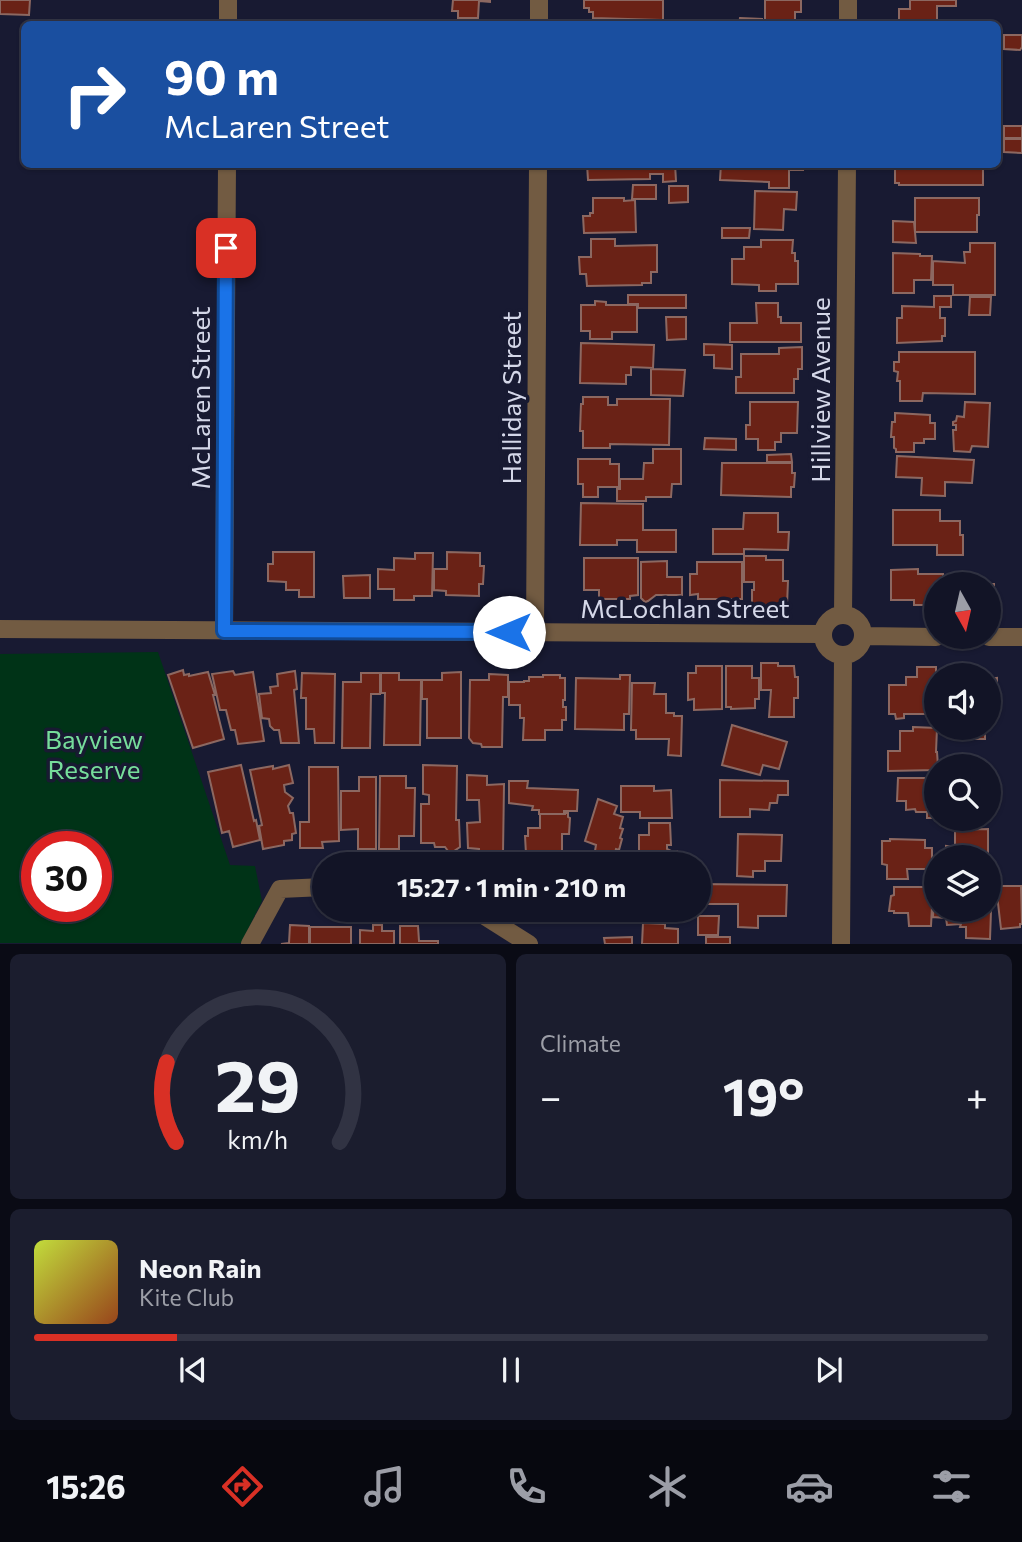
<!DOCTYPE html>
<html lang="en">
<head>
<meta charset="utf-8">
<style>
	:root { --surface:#121426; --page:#1b1d2e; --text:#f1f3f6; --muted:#9c9ea7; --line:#313343; --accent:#d93025 }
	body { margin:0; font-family:Commissioner,sans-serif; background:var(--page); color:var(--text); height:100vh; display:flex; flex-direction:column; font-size:26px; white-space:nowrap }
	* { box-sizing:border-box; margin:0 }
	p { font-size:23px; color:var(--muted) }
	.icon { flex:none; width:38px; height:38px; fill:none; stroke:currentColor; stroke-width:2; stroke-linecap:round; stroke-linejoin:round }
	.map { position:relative; height:944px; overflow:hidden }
	.side { display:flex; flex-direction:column; gap:10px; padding:10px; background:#0a0b15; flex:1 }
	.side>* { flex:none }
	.guide { position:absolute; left:21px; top:21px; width:980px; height:147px; border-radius:10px; box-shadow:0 2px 5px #0004,0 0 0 2px var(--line); background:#1a4fa0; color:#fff; overflow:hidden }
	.needle { width:46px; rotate:172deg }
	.buttons { position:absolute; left:924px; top:572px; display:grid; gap:14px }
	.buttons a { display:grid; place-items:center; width:77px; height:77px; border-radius:50%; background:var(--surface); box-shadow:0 2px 5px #0004,0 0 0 2px var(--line); font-size:35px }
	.speed { position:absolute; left:21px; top:831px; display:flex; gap:14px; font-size:35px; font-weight:700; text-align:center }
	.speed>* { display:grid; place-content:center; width:91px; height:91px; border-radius:50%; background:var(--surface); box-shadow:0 2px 5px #0004,0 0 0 2px var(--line); line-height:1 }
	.speed .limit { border:10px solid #d22; background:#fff; color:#111 }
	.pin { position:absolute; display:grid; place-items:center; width:60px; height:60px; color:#fff; margin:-30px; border-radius:14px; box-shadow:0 4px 10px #0006 }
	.me { position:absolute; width:77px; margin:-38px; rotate:270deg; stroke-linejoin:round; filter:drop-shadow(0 0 5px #0008) }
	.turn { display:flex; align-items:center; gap:24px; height:147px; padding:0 28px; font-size:32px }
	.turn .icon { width:91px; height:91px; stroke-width:2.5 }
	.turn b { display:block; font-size:49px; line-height:60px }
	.big { font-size:52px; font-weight:700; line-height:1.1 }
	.side .widget { flex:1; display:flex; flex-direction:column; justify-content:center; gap:10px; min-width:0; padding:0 24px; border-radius:10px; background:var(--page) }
	.side .dial { align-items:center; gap:0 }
	.dial svg { height:182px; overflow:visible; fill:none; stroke:var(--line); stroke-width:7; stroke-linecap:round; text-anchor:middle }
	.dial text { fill:var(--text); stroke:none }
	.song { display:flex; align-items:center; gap:21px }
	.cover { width:84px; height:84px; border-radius:10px; background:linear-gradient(135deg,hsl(70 70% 55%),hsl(20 70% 35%)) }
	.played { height:7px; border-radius:4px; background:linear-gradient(90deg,var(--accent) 15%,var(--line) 15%) }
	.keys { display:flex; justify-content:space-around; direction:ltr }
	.heat { display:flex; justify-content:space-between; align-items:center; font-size:38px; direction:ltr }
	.side .tiles { flex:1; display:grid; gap:10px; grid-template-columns:1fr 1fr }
	.widget:last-child { grid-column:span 2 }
	.trip { position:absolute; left:312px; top:852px; width:399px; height:70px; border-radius:35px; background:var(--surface); box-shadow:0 2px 5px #0004,0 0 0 2px var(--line); font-weight:700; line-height:70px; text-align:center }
	.menu { display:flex; height:112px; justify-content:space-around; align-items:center; background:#07080f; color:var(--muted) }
	.menu .icon { width:49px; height:49px }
	.menu .active { color:var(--accent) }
	.menu b { font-size:32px; color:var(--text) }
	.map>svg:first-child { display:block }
</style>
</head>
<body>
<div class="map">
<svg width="1022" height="944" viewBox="0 0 1022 944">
	<rect width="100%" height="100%" fill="#181a32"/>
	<path fill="#003317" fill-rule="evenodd" d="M158,652L230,865L255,866L262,901L241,943H0V654ZM37,847H96V906H37Z"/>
	<path fill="#6a2216" stroke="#8c6861" stroke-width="2" d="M0,0H30L29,15L0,14Z
		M453,0H490V2L479,1L478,18H458V11H452Z
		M584,0H663V20L593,18V12H589V8H584Z
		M765,0H801V12H795V23L765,22Z
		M910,0H956V6H937V24H899V9H910Z
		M740,18L762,19V24H739Z
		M1004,35H1022V47L1020,50L1004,49Z
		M1004,126H1022V138H1004Z
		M1004,139H1022V153L1004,152Z
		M587,164H675L676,181L663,182V174H650V179L588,180Z
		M721,164H803V170H789V188H769V182L720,180Z
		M895,164H983V185H899V183H895Z
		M633,185H656V199H632Z
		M669,186H688V202L669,203Z
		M755,191L797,192L796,210L784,209L783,230L754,229Z
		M593,198H624V201L635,200L636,232L584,233L583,216H590V213H593Z
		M915,198H979V215H977V232H915Z
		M893,221L914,222L916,243L893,242Z
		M722,228H750L749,238H722Z
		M591,239H615V246L657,245V272H651V283H642V285L587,286L586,274H580L579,257H591Z
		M761,240H793L792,253H795V261H798V284H776V291H759V285L732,284V259H744V247H761Z
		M970,243H995V295H953V285H933V261L965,263L964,252H970Z
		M893,253L920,254V256H932L931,280H914V293H893Z
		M628,295H686V308H638V304H628Z
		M934,296H951V307H940V318H945V336H942V341L897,343V318H902V306L934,307Z
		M970,297H991L990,315H969Z
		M595,301L606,302V305H637V332H612V339H590V331H581V305H595Z
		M756,303H778V317H781V323H801V342H730V323H757Z
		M666,317H686V339L667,340Z
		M581,343L654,345L653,368L631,367V375H626V384L580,383Z
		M704,344L732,345V369L714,368V355H704Z
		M802,347V369H798V379H794V393H736V377H741V354H779V348Z
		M899,352H975V394L923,393L922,401H900V381H897L898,372L894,371V362H899Z
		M651,369L685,370L683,396L651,395Z
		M583,397H608V405H617V399H670L669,445L610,444V448H583V431H580L581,404H583Z
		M750,402H798L797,433H781V442H775V450H758V439H746V425H750Z
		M965,402L990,403L988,447L972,446L970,452L954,451L953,430H956V425H953V422L956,421L957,416L964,417Z
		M895,413L930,415V423H935V439H924V443H914V452H896V449L894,448V437H891L892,422H895Z
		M705,438L736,439V450L704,449Z
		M653,449H681V484H672L671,497H646V501H617V489H620V479H643L644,463H653Z
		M791,454L792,462H767V455Z
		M897,456L974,460L972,483L945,482V496L921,495L922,478L896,477Z
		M578,459H610V464H619V487H598V497H583V484H578Z
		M722,463H792V473H795L794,487H791V497L721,495Z
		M581,503L643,504V530H676V552H637V540H617V545H580Z
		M893,510H940V521H960V535H963V555H937V545H893Z
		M744,513H778V532H789L788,550L744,549V554H713V529H743Z
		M273,552H314V597H299V590H286V582L268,581V564H273Z
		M447,552L480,553V566H484L483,584H479V596L446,595V591L434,590V569H447Z
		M415,553H433L432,596H414V600H394V589H378V569L394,570V558L415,559Z
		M744,556H766V560H783V581H788L787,605H752V590H754V582H744Z
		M584,558H638V595L630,596V599H599V590H584Z
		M667,561V577H682V595H656L648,601L645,602L641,598V562Z
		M697,562H742V599H698V594L690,595V574H697Z
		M918,569V574H943V584H936V605H914V600H891V570Z
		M370,575V598H344L343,576Z
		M978,584H994V607H989V584Z
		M761,663H778V666H794L795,677H798V698H794V717H769L771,690H761Z
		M696,666H722V709L694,710V699L688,700V673H696Z
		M726,666H752V678H759V699H755V708L731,709V707H726Z
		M917,667H936V714H904V718L896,719L895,714H889V685H906V677H917Z
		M949,668H970L971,671H982V676H949Z
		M183,670L184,675L189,674V676L208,672L215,695H213L224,739L193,748L168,675Z
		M233,671L235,675L253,672L264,741L238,744L235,730H231L226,710H220L212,674Z
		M295,671L297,689L294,690L299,743H281L279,730H274L270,726L269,719L262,718L259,694L271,693L270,687L278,686L277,674Z
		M461,672V738H427V699H422V680H442V673Z
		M302,673L335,674L334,743H315L314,729H306V698H301Z
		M361,673H380V694H371L370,748H342L343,682H361Z
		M381,673H399V680H421L420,745H384L385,693H381Z
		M489,674L508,675V697H503L502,747H482L481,744L473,743L469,738L470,680H489Z
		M543,675H560V678H565V700H563V707H566V720H562V730H545V740H523L524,718H520V705H509V682H524V681H529V677H543Z
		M620,675H630L629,714H624V730L575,729L576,678L620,679Z
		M997,678V700H992V717H989V679Z
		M632,683H655L654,694H666V713H674V716H682L681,756L668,755L669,739H636V730H631Z
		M732,725L787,742L779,769L763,765L760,775L722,765Z
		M913,727L937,728L936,752H937L938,766H936V770L888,771V751H900V731H913Z
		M962,728H985V739H962Z
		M241,765L254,821L256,820L260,840L233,847L229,831L222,833L208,772Z
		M289,765L293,783L284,785L285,792L293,798L288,806L290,813H293L296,833L292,834V840L284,841V845L263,849L259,826L262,825L250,770L273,766V769Z
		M423,765L457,766L456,820H459L460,847L454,851H448L445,847H435L434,843H421V804H429V795L423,794Z
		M309,767H338L339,841L322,842L323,848H300V822H309Z
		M467,775L487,776V785L504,784L503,853H506V864H487L488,857L479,856V849L468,848L467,823L480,822L479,800H467Z
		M380,776H406V788H415L414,836H399V849H379Z
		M359,777H376V849H358V829L341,830V791H359Z
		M898,778H936V818H927V812H916L915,809L906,810V801H897Z
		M720,780L788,781V795H778L777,803H770L769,810L750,809V817H720Z
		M509,781H528L527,788L578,790L577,811H564V814H539V810H532L533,806L509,803Z
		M621,786H654V791L671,790L672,818H640V812H621Z
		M598,799L617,806L614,814L623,817L620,828L623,829L620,838L622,839L619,850L616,849L612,863L594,857L596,845L585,841Z
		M565,813H568V817L570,818L569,834H562V854H526L525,836H528V828H540V814H565Z
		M649,823H670L671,845H667V849L671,851H677L678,864H639V835H649Z
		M988,829V858H947L946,846L955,847V830Z
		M738,834L782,835L781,861H765V871H753V877L737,876Z
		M890,839L925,840V848H932V869H907L908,879H887V865L882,864V841H890Z
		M527,855H559V864H527Z
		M698,884L787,885L786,916H758V928L738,927V904H698Z
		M996,886H1021L1022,924H1020V927L1001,929Z
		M894,887H933L931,926H909L908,913H894V911H889L891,896L894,895Z
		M934,899H936V910L991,911L990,939L966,938V927H960L961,924L947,925L946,918L933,917Z
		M644,910H670V912H668V918H644Z
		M698,916H719L718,935H698Z
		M643,923L665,924V928L678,929V944H642Z
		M290,925L309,926V944H281L289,943Z
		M373,925H382V931H394V944H360V930L373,931Z
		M400,926H418L419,941H438V944H400Z
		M310,927H351V944H310Z
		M632,937V944H605L604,938Z
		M706,937H730V944H706Z"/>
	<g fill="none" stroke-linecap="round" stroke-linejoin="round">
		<path stroke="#725b42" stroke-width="18" d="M228,24V0
			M539,24V0
			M848,24V0
			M823 635a20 20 0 1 1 40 0a20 20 0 1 1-40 0Z
			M843,615L847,164
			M0,629L823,634
			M224,631L227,164
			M535,632L538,164
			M864,636L936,637
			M989,637H1022
			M475,910L529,944
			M250,944L280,889L324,887
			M841,944L843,656"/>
	</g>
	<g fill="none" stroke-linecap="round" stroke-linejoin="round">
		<defs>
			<path id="route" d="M226,248L224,631L509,632"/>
		</defs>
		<use href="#route" stroke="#114b97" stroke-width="18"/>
		<use href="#route" stroke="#1a73e8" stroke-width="12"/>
	</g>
	<g text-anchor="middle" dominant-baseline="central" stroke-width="7" stroke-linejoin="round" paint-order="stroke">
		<g font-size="26" fill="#d4d7e8" stroke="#181a32">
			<text transform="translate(819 390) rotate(-90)">Hillview Avenue</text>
			<text transform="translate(199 398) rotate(-90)">McLaren Street</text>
			<text transform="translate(510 398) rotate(-90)">Halliday Street</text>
			<text x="685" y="607">McLochlan Street</text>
		</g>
		<g font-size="26" fill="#76dd9b" stroke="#181a32">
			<text x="94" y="738">Bayview<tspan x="94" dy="30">Reserve</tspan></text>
		</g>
	</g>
</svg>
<div class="buttons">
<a><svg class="needle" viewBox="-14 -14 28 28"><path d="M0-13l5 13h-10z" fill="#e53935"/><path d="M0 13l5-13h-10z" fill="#9c9ea7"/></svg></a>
<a><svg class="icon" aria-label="sound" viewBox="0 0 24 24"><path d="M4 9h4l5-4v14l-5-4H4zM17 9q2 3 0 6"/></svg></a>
<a><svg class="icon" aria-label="search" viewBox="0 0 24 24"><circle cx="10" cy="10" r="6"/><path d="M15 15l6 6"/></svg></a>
<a><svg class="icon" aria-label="layers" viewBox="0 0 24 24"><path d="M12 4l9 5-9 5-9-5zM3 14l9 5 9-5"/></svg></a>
</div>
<div class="speed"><div class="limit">30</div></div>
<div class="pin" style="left:226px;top:248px;background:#d93025"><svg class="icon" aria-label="arrive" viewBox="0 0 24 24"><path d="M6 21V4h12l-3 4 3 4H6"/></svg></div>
<svg class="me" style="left:509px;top:632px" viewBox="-20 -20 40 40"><circle r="19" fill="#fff"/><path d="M0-13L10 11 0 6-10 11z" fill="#1a73e8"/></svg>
<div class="trip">15:27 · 1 min · 210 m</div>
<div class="guide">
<div class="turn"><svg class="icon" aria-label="right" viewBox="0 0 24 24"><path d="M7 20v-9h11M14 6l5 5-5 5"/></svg><div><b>90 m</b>McLaren Street</div></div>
</div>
</div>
<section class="side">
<div class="tiles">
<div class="widget dial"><svg viewBox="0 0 100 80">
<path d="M14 69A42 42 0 1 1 86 69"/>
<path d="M14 69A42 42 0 0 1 10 34" stroke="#d93025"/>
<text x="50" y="56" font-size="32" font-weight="700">29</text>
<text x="50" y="72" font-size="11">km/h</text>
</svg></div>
<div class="widget"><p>Climate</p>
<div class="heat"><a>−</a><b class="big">19°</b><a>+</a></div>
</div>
<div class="widget">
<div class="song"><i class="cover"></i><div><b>Neon Rain</b><p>Kite Club</p></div></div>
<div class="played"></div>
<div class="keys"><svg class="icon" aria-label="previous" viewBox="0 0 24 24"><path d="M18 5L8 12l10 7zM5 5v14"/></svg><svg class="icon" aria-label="pause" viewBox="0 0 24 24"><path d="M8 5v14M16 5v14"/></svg><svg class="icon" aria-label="next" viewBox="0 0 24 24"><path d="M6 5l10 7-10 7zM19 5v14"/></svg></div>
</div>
</div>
</section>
<nav class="menu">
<b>15:26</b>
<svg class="icon active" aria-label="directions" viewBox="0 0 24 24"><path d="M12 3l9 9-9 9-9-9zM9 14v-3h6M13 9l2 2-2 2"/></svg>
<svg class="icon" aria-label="music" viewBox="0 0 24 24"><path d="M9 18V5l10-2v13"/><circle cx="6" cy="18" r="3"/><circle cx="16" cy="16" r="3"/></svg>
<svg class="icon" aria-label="phone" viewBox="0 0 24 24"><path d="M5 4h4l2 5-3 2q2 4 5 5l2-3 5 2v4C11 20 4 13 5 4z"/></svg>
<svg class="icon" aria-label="climate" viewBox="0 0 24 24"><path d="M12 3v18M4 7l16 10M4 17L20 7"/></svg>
<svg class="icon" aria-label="car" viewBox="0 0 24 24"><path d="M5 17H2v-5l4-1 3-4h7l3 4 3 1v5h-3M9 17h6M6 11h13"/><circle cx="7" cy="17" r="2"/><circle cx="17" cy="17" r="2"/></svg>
<svg class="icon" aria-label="filters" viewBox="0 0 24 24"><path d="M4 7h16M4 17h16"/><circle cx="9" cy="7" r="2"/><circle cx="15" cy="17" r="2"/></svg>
</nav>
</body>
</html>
